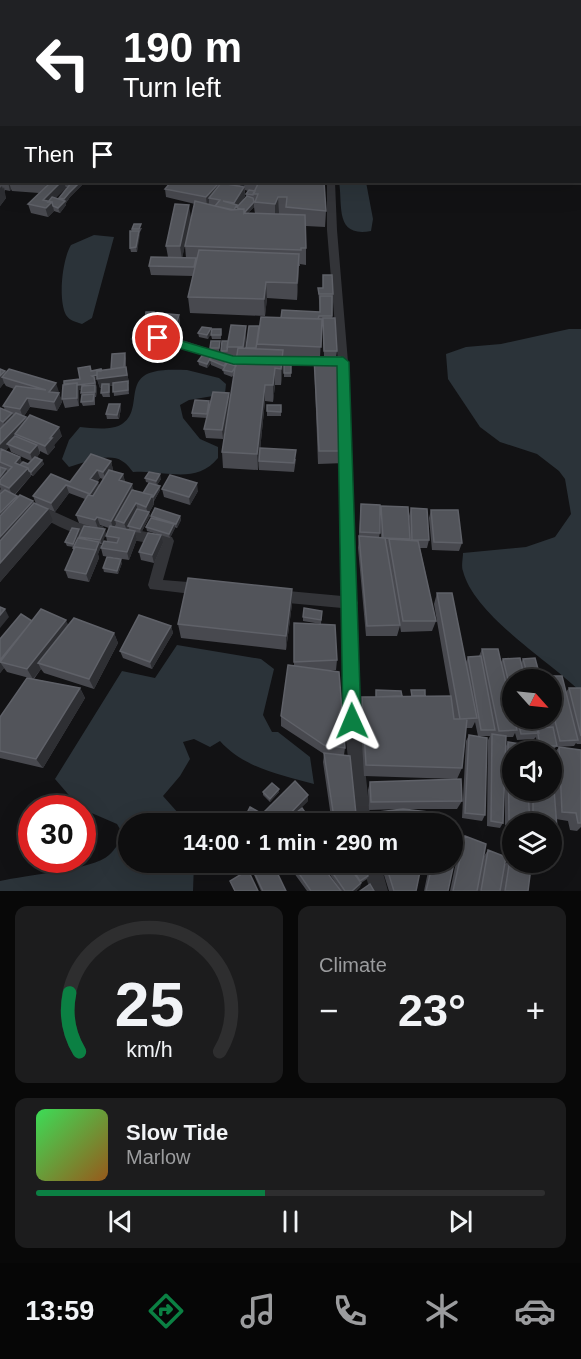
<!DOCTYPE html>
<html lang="en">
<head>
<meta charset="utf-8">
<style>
	:root { --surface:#0e0e0f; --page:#1c1c1d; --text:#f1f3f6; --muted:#9b9c9e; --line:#2e2e2f; --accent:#0b8043 }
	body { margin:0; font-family:Helvetica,sans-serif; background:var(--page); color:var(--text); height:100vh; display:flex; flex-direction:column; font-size:22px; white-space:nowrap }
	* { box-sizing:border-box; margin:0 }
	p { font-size:20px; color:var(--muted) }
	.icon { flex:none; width:33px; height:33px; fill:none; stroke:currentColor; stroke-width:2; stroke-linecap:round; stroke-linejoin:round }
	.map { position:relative; height:891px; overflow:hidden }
	.sheet { display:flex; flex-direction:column; gap:15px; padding:15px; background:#080808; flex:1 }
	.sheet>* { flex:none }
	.guide { position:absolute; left:0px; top:0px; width:582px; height:183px; box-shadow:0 6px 24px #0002,0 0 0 2px var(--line); background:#202124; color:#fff; overflow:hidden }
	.needle { width:39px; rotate:117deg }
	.tools { position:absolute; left:502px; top:669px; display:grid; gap:12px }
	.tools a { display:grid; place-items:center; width:60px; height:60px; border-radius:50%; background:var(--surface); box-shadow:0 6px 24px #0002,0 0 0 2px var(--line); font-size:30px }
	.speed { position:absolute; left:18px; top:795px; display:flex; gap:12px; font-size:30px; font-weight:700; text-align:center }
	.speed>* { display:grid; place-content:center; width:78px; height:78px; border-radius:50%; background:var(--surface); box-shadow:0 6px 24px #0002,0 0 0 2px var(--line); line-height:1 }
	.speed .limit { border:9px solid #d22; background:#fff; color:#111 }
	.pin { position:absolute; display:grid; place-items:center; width:51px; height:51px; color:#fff; margin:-26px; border:3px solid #fff; border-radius:50%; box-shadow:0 2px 6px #0007 }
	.me { position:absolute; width:66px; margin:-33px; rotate:359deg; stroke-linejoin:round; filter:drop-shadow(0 0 4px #0008) }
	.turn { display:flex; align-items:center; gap:21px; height:126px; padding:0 24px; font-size:27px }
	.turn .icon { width:78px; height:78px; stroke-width:2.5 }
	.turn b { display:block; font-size:42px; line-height:51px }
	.then { display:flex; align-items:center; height:57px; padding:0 24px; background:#0003; gap:12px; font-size:22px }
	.big { font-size:45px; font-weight:600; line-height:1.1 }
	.sheet .tile { flex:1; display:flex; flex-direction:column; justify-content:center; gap:9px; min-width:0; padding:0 21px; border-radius:12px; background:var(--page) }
	.sheet .dial { align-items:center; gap:0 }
	.dial svg { height:156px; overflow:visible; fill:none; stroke:var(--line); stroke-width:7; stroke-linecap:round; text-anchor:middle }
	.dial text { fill:var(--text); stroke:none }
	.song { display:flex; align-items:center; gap:18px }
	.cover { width:72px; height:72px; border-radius:9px; background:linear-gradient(135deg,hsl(130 70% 55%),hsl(30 70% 35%)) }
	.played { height:6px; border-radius:3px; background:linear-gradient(90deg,var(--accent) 45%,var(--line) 45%) }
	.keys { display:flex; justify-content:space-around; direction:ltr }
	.heat { display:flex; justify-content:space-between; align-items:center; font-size:33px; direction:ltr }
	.sheet .tiles { flex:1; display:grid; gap:15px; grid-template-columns:1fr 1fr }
	.tile:last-child { grid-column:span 2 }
	.trip { position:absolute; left:118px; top:813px; width:345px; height:60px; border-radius:30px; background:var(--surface); box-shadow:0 6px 24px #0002,0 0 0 2px var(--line); font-weight:600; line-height:60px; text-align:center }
	.dock { display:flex; height:96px; justify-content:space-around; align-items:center; background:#060606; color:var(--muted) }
	.dock .icon { width:42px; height:42px }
	.dock .active { color:var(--accent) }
	.dock b { font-size:27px; color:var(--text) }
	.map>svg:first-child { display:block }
</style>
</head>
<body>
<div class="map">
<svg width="581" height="891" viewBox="0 0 581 891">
	<rect width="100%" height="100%" fill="#121214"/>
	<path fill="#2b3339" d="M339,182H366L373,219L371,231C334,238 343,204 339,182Z
		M94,235L114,237L92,318L82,324C76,322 70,321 66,315C58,300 62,260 71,245Z
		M569,329H581V692C548,660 474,615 463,571C461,566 463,558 463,553L526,547L555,537L571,514L565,479L559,471L537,454L500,442L480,427L448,379L446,354L466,347L501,344Z
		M187,370L219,378L226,384L225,394L189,400L180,405L183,418L200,439L218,447V458C195,486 163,469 133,472C130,468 126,463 122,461C109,452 83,463 69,467L62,459L69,440L80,427C92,428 111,431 122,424C143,411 124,379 153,372C164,369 176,370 187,370Z
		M177,645L261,659L274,669L263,715L272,732H278L310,757L314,784C281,775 244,768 220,741L210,747L194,739L183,742L190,759L180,776L163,796L187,823L129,824V862L194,863L193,891H0V881C25,875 93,870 109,855C115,850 119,842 124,836L117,824L80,808L55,779L122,671L155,678Z"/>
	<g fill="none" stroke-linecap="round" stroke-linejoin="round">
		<path fill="#2b3339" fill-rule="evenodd" d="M0,0H6L2,2L0,6Z
			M26,0H35L24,2Z
			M43,0H52L41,2Z
			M0,46H2V52H0Z"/>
		<path stroke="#333438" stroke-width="4" d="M539,2L541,0"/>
		<path fill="#333438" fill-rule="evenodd" d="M406,0H412L413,2H407Z
			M327,182H335L337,230L348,362L356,599L358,603L356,607L360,721L371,824H355L344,721L342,608L277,602L272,600L270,596L272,592L277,590L342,596L338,362L327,230Z
			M155,334C181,337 204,349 229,354C237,356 249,354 255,360C242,373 184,346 166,343C155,341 137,346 130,339L135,335Z
			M267,356L331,357L336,361L331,365L267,364L262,360Z
			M35,503L79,523L103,526L105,530L103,534C79,542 51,521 30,512L29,508L30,504Z
			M121,527L172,537L174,541L163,580L200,583L205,585L207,589L205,593L200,595L150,589L148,585L159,545L116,537L114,533L116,529Z
			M362,862H380L388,891H370Z"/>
		<path fill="#414348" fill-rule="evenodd" d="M102,0H112L101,2Z"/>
		<path fill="#5f6269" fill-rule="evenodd" d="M0,108H2V116H0Z
			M580,138H581V148L580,147Z"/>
	</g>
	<path fill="#48494f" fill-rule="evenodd" d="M255,0H332L324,2H257Z
		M0,113L2,182H71V183L82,185L70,197L66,203V205L60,213L54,211L48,217L31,213L28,204L39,193L12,191L11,189L10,191L5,190L4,193L6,198L0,206ZM65,187H67L59,198V199L55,198L66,188Z
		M169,182H324L326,211L325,227L306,226V265L300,264V266H299L297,300L267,298L265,316L190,313L188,297L193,276L151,275L149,266L168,257L166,246L191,218L182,258H186L185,246L195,204L166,197L165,189L169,184ZM245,190L248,191L246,194V197L239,205L245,196ZM254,207L255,214L248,213Z
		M142,228L139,234L137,252H131L130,248L132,229Z
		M323,275L333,294L332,318L337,351L336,357L346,451L345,463L318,464L314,360L283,358L281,385H275L273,402L265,401L259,460L296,459L294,472L259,470V461L258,470L223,468L222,452L227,418L223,439L206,438L204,429L207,418L192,417V413L210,405L229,393L230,399L234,374L232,377L224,374L223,370L211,365V363L207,368L199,365L198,361L212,355L213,358L235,366L237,356H228V354V355H222L221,351L228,341L246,335L245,349H246L249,326L259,331L281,318L320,312L318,288H323ZM322,324H323L324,357H320Z
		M154,312L155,320L179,315L180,323L177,335L154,334L153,325H146L145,321Z
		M211,328V333L208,339L199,337L198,333Z
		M221,329V339H212L211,335Z
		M220,341L219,352H210V348Z
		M125,353L126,358V367L129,383L128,384L129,394L114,396L113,386H110V397H103L101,393L102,388H100L97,379L95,380L97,389L96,397H95V405L83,406L81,402L82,389L79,390V406L65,408L62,399L80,379L91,371H101L111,369Z
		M284,363H291V377H284Z
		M0,369L5,371L6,373L59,392L58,393H59L62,402L57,411L30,407L24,416L26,417L27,419L62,436L54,445L55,447L48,455L40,451V453L37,457L42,460L44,464L33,476L31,475V476L15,495L18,497L33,501L34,503L53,521L0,582V489L1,490L0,487V408L5,410L3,406L14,389L6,386L4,383L0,388ZM9,447L11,452L31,461L28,464L22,463L20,457L5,451Z
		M120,404L121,408L119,419H107L106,414Z
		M267,405H281V416H267Z
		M111,461L113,470L112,471L123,474L125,482L134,490L143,493L160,490L154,501V504L149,513L150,516L141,533L135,532L137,539L129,560L103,556L101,548L107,541L106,536L109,528L100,525L98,528L102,544H100L101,546L98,554L99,558L89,582L68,578L65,570L74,550V547L67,546L65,542L81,533L78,539H80L79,537L97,528L79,523L76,515L85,499L69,493L55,512L36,504L33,496L70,482ZM100,478L103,479L99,486L97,482Z
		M145,478L161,479L157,485L146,482Z
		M162,489L198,491L190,505L164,497Z
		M361,504L380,533L379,537H381L380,514L381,506L410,536L409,516L411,508L429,540L427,548H420L436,621L432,631L401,632L400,626L397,636H366L358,548Z
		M431,510L462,543L459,551L432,550L429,518Z
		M151,516H180L181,520L177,528L174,527L175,528L170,538L147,531L146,527L151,518Z
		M163,543L154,563L141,560L139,552Z
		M122,563L118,574L104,572L103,568Z
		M292,589V604L286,650L181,638L178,624Z
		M437,593H452L466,662L468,657L479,656L482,649H498L501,662L503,659L520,658L521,663L523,659L535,658L541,680H513V718H552V680H543L544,676H562L566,692L569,688H581V744H577L576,743L574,746L556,747L554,749H551V752H529L533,744L537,745L536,737L534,739L517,740L515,733L513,737H506V746L508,742L526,745V752H513V790H528L529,797V790H552V763L553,776L552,756L559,747L581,750V827L577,831L570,830L568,821L556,819L557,828L552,833V824H513V827L505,825V780L503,823L500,828L487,826L488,740L490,736H478L475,722L472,728H466L462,768L457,779L364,776L360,709L362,697H376V690L401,691L402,696H411V690H425V696H450L434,604Z
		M322,611L321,624L303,621V617Z
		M32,621L114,633L118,643L94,689L44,673L41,669L34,679L80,688L85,698L43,768L0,758V717L33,679L7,672L4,668L0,673V639Z
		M294,623L337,660L336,670L326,671L345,748L344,755L357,824H332L323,762L324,754L281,726V716L294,666Z
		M171,626L173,633L152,669L123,658L120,651Z
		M469,735L485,815L482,821L462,818L466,741Z
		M370,782L462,801L457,809H405L428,824H376L379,812L400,809L369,810L368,790Z
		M279,789V792L270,802L263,795V792Z
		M308,801L291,817L313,824H257V821L256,824H254L246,820L245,817L260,814L258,817Z
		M465,836L484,856L488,850L504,865L510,859L528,891H450L460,843Z
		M286,862H319L341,891L323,864V862H364L368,876L367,879L361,883L360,887L356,891H307Z
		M380,862H422L416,891H389Z
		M430,862H453L448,891H424Z
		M250,864L286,891H261L251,868Z"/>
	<path fill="#2e2f33" d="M274,0H332L324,2H271V1Z
		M8,182H9L11,189L10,191Z
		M45,182H56L48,194Z
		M61,182H64L66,188L49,205L52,202L54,211L48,217L43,200Z
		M81,182L82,185L70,197L66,203V205L60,213L58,208L65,201L64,199L69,193Z
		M240,182H244L245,196L237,208L238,214L233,220L234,208V203L241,193Z
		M219,183V191L209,198V203L207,206L206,197Z
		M2,186L3,189L4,187L6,198L0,206V188Z
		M278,197L279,213L275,221V204Z
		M254,202V207L240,222V218Z
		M189,205L191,218L182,259L180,246Z
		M139,231L140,235L137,252L136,247Z
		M299,254V270L297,300V283Z
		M266,282L267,298L265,316L264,299Z
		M179,315L180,323L177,335L175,327Z
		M246,326V335L244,356L243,347Z
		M211,328V333L208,339L207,335Z
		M283,350V367L281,385V369Z
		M212,355L213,360H210L211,363L207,368V364Z
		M126,367L129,383L128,384L129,394L128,384L110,386V397L109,392V386L100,388L97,379L95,380L97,389L96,397L95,392V387L79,390V406L77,398L66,392L92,376Z
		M275,368V385L273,402V385Z
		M5,371L8,379L2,377L4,383L0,388V376Z
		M56,383L59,392L52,400L49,392Z
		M265,385V401L258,470L257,454Z
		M59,393L62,402L57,411L54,402Z
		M229,393L230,402L223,439L222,430Z
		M27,398L30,407L23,418L20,409Z
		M120,404L121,408L119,419L117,415Z
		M12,413L16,422L7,430L3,422Z
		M26,417L29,425L15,434L17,438L7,444L9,447L0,456V444Z
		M59,427L62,436L54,445L55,447L48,455L45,446L50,438Z
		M37,445L40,453L33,462L30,453Z
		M20,457L23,466L15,463Z
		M42,460L44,464L33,476L31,472Z
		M111,461L113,470L106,480L103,472Z
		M28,468L31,476L13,496L9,488Z
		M6,469L8,473L0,483V477Z
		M97,470L100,478L93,487L90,479Z
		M123,474L125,482L119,480Z
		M160,474L161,479L157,485L156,481Z
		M98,482L101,490L92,502L90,494Z
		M197,483L198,491L190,505L189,497Z
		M132,484L134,492L115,520L116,524L113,529L111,521Z
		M66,485L69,493L55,512L51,503Z
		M160,486V490L154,501L153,497Z
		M152,495L154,504L149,513L150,516L141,533L140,529L148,514L146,507Z
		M17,496L22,508L0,532V513Z
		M33,501L38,513L0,556V537Z
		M136,503L138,512L128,526L129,528L127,531L124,523Z
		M48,509L53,521L0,582V563Z
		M180,516L181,520L177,528L176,524Z
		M97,517L100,525L98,528L95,520Z
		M174,524L175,528L170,538L169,534Z
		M79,529L81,533L74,548L73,544Z
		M105,529L106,534L102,544L100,540Z
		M135,531L137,539L129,560L127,552Z
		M161,535L163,543L154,563L152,555Z
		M99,542L101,546L98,554L99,558L89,582L86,574Z
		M121,559L122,563L118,574L117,571Z
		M292,589V604L286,650V636Z
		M5,609L9,617L0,628V615Z
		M66,620L71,631L38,663L41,669L33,679L27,669Z
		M171,626L173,633L152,669L150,662Z
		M114,633L118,643L94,689L89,679Z
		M0,662L4,668L0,673Z
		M80,688L85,698L43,768L36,759Z
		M279,789V792L270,802V799Z
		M308,795V801L285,824H280Z
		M361,883L360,887L356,891H352Z"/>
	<path fill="#52545a" stroke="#5f6168" stroke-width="1.5" d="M83,0H95L93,2H81Z
		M217,0H253L255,2H218Z
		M0,62H2V74H0Z
		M0,113L2,114V144H0Z
		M0,144H2V160L0,162Z
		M0,169H2V182H8H0Z
		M51,182H61L43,200L52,202L46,208L28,204Z
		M72,182H80L69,193L64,199L59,198Z
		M171,182H213L219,183L206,197L165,189Z
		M259,182H324L326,211L286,207L287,197H278L275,204L255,202L258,194H253Z
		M221,183L244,187L234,203L223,201L237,205L234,210L215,206L220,200L209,198Z
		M249,190L255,191L253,195L246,194Z
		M247,196L253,198L254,202L244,213V209H241L237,208V207Z
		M52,197L65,201L58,208L53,206L52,202H48Z
		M195,201L231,210L244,209V213L305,215L306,248H301V250L185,246Z
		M175,204L189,205L180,246H166Z
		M134,224H141L139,229H132Z
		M130,231H139L136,247L130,248Z
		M199,250L299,254L297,283L266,282L264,299L188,297Z
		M151,257L196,258L194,267L149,266Z
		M323,275H332L333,294H319L318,288H323Z
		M320,296H332V316H319L318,319L281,318L282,310L320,312Z
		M146,312H154L153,321H145Z
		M157,313L179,315L175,327L153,325Z
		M261,317L322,319L321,347L257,344Z
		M323,318H335L337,351H324Z
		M231,325L246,326L243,347H227Z
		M249,326H259L256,348H246Z
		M202,327L211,328L207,335L198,333Z
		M212,329H221V335H211Z
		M211,341H220L219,348H210Z
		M222,341H228L227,351H221Z
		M238,348L283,350L281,369L275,368L273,385H265L257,454L222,452Z
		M125,353L124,367L111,369L112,354Z
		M204,353L212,355L207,364L198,361Z
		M214,356L227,361L224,366L210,360Z
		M314,357H340L346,451H319Z
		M227,363L236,366L232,372L223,370Z
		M284,363H291V373H284Z
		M90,366L91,371L101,369V371H97V375L92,376L94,377L95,383L78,385L77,383L64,384V381L80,379L78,368Z
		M126,367L127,375L97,379V371Z
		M0,369L5,371L0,376Z
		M9,369L56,383L49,392L59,393L54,402L27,398L20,409L3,406L16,386L46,390L2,377Z
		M128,381V390L113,392V383Z
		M77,383V398L62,399L63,385Z
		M102,384H109V392L101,393Z
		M95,385V392L81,393L82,386Z
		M213,392L229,393L222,430L204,429Z
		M94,394L93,401L81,402L82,395Z
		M195,400L209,401L207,414L192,413Z
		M109,404H120L117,415L106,414Z
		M267,405H281V412L267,411Z
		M0,408L12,413L3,422L0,420Z
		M16,413L26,417L0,444V429Z
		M30,415L59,427L50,438H52L45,446L15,434Z
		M15,436L37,445L30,453L7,444Z
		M260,448L296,450L294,463L259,461Z
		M1,449L20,457L15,463L28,468L9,488L0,484V480L12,467L0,462Z
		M91,454L111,461L103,472L97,470L90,479L98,482L90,494L66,485L51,503L33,496L51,474L70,482Z
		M35,457L42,460L31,472L29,471L28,468L20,465L23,462L28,464Z
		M0,467L6,469L0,477Z
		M109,470L123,474L119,480L132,484L111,521L97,517L95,520L76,515L88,495L93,496Z
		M149,472L160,474L156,481L145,478Z
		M170,475L197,483L189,497L162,489Z
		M149,483L160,486L153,497H152V495L143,493Z
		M5,490L17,496L0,513V494Z
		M132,490L152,495L146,507L136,503L124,523L115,520Z
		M20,495L33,501L0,537V516Z
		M34,503L48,509L0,563V541Z
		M361,504L380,505V533L360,532Z
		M381,506L408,507L410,539L383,538Z
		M155,508L180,516L176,524L151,516Z
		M411,508L427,509L429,540H412Z
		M137,509L149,512L140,529L128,526Z
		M431,510H458L462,543L434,542Z
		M151,518L174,524L169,534L146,527Z
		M84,526L105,529L100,540L79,537Z
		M110,526L135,531L127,552L101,548L104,541L117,543L119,538L106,536Z
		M72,528L79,529L73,544L65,542Z
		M148,533L161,535L152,555L139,552Z
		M359,536L385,538L400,625L367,626Z
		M78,538L99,542L95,552L96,550L75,547L74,549L73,548Z
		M389,539L418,541L436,621H403Z
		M75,547L96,550L86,574L65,570Z
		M107,557L121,559L117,571L103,568Z
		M188,578L292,589L286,636L178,624Z
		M437,593H452L477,718L460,719Z
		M0,607L5,609L0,615Z
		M304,608L322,611L321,620L303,617Z
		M41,609L66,620L27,669L0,662Z
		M21,614L32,621L0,660V639Z
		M139,615L171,626L150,662L120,651Z
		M74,618L114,633L89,679L38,663Z
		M294,623L335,625L337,660L294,662Z
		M482,649H498L513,714V718H514L517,730L499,731Z
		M481,656L495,730H481L468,657Z
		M520,658L525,680H513V700L503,659Z
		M535,658L541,680H529L523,659Z
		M288,665L339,672L345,748L324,745L281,716Z
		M544,676H562L578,740L560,741L552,709V680H545Z
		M27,678L80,688L36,759L0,751V717Z
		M569,688H581V736Z
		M376,690L401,691L402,696L376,697Z
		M411,690H425V696H412Z
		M451,696L454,719H467L462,768L366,765L362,697Z
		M517,718H535L539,733L521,734Z
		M539,718H552L553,722H540Z
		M553,727L557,746H540L537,728Z
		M492,734L506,736L503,823L491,821Z
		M469,735L487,738L485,815L465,813Z
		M508,742L526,745V752H513V790H528L530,824H523L509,820Z
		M533,744L551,747V752H533Z
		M559,747L581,750V823H578L576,813L562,812Z
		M324,753L350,756L357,824H335Z
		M552,763L557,828L552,827V824L533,823V790H552Z
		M461,779L462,801L371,802L370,782Z
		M295,781L308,795L280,824H261L257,819Z
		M272,783L279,789L270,799L263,792Z
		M250,807L259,812L255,822L245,817Z
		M302,808L313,824H290L287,820Z
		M403,809L428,812V824H378L379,812Z
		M453,833L460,835L448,891H426L433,862H453Z
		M465,836L486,844L477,891H453Z
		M488,850L506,857L500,891H481Z
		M510,859L513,860V862H520L531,867L528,891H505Z
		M252,862H272L286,891H263L250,864Z
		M291,862H319L341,891H311Z
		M325,862H346L361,883L352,891H345Z
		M348,862H364L368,876L360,881Z
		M385,862H422L416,891H394Z
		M248,870L258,891H235L230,881Z
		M370,884L374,891H360Z"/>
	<path fill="#0b8043" stroke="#07532c" stroke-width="1.5" d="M158,334L233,356L343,357L349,362L361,721L358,727L352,730L346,727L343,721L337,366L233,364L154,341V335Z"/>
</svg>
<div class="tools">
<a><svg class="needle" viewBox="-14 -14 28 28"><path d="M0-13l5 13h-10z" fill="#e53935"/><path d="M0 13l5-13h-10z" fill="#9b9c9e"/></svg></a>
<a><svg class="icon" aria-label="sound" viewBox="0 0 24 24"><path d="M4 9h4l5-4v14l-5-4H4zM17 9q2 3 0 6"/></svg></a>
<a><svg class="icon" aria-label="layers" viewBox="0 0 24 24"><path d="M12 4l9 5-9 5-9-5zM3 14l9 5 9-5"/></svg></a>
</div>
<div class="speed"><div class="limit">30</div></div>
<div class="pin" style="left:158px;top:338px;background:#d93025"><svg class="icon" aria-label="arrive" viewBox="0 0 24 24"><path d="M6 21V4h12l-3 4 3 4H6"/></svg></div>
<svg class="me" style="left:352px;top:721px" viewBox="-20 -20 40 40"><path d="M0-17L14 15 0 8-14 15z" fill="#0b8043" stroke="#fff" stroke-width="4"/></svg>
<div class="trip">14:00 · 1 min · 290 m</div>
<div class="guide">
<div class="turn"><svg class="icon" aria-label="left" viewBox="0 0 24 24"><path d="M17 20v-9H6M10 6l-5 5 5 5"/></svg><div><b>190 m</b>Turn left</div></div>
<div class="then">Then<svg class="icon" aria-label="arrive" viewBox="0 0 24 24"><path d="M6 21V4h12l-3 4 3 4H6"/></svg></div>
</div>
</div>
<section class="sheet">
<div class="tiles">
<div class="tile dial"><svg viewBox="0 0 100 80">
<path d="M14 69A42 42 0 1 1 86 69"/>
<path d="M14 69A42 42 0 0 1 9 39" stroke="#0b8043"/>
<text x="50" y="56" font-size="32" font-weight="700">25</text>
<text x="50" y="72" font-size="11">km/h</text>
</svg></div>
<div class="tile"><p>Climate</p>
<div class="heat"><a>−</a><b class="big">23°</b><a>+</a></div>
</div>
<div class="tile">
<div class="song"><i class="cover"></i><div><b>Slow Tide</b><p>Marlow</p></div></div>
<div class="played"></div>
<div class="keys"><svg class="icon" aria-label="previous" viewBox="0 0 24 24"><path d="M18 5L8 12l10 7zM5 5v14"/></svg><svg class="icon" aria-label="pause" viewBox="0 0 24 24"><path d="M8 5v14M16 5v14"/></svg><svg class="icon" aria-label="next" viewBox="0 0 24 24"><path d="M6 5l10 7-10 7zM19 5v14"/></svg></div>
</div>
</div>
</section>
<nav class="dock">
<b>13:59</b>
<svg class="icon active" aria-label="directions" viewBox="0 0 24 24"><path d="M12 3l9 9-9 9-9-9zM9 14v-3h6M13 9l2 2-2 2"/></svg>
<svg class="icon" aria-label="music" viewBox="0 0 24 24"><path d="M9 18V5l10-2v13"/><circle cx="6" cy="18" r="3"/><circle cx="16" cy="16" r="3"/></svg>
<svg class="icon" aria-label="phone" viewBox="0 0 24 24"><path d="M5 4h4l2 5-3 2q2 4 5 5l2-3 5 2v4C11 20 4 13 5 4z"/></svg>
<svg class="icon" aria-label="climate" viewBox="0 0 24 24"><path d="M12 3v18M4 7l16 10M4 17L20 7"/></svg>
<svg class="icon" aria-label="car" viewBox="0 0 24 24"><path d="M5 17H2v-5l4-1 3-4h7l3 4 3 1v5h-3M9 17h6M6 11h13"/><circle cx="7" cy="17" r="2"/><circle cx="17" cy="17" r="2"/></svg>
</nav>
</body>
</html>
